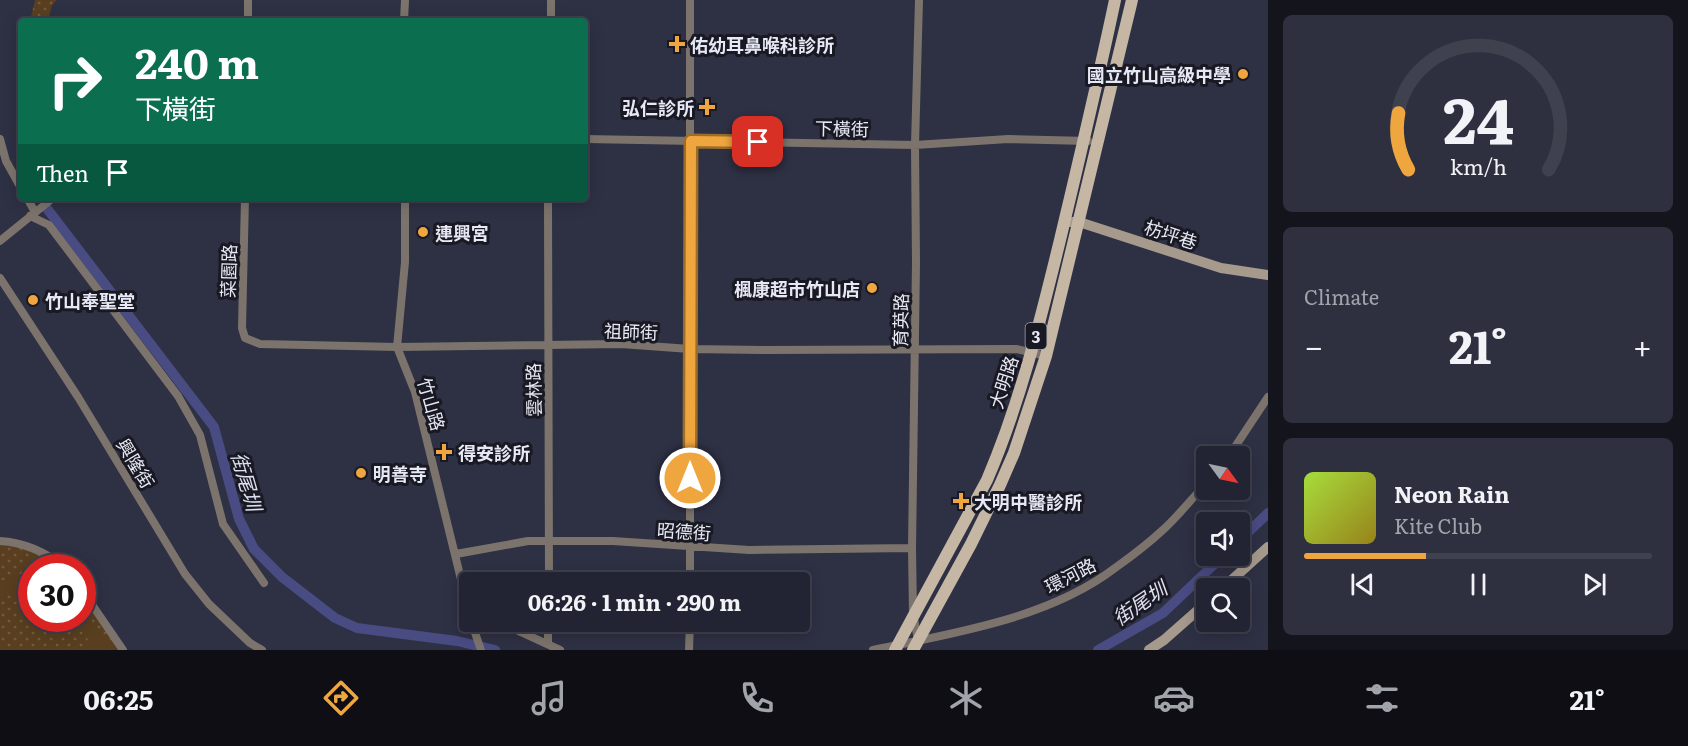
<!DOCTYPE html>
<html lang="en">
<head>
<meta charset="utf-8">
<style>
	:root { --surface:#222433; --page:#2e303f; --text:#f1f3f6; --muted:#a2a4ac; --line:#3f414e; --accent:#f0a63f }
	body { margin:0; font-family:Literata,"Noto Sans TC",serif; background:var(--page); color:var(--text); height:100vh; display:flex; flex-direction:column; font-size:22px; white-space:nowrap }
	* { box-sizing:border-box; margin:0 }
	p { font-size:20px; color:var(--muted) }
	.icon { flex:none; width:33px; height:33px; fill:none; stroke:currentColor; stroke-width:2; stroke-linecap:round; stroke-linejoin:round }
	.map { position:relative; flex:1; overflow:hidden }
	.side { display:flex; flex-direction:column; gap:15px; padding:15px; background:#13141c; width:420px }
	.side>* { flex:none }
	.hud { position:absolute; left:18px; top:18px; width:570px; height:183px; border-radius:6px; box-shadow:0 3px 15px #0003,0 0 0 2px var(--line); background:#0b6e4f; color:#fff; overflow:hidden }
	.needle { width:39px; rotate:123deg }
	.tools { position:absolute; left:1196px; top:446px; display:grid; gap:12px }
	.tools a { display:grid; place-items:center; width:54px; height:54px; border-radius:6px; background:var(--surface); box-shadow:0 3px 15px #0003,0 0 0 2px var(--line); font-size:30px }
	.speed { position:absolute; left:18px; top:554px; display:flex; gap:12px; font-size:30px; font-weight:700; text-align:center }
	.speed>* { display:grid; place-content:center; width:78px; height:78px; border-radius:50%; background:var(--surface); box-shadow:0 3px 15px #0003,0 0 0 2px var(--line); line-height:1 }
	.speed .limit { border:9px solid #d22; background:#fff; color:#111 }
	.pin { position:absolute; display:grid; place-items:center; width:51px; height:51px; color:#fff; margin:-26px; border-radius:12px; box-shadow:0 3px 9px #0006 }
	.me { position:absolute; width:66px; margin:-33px; rotate:0deg; stroke-linejoin:round; filter:drop-shadow(0 0 4px #0008) }
	.turn { display:flex; align-items:center; gap:21px; height:126px; padding:0 18px; font-size:27px }
	.turn .icon { width:78px; height:78px; stroke-width:2.5 }
	.turn b { display:block; font-size:42px; line-height:51px }
	.then { display:flex; align-items:center; height:57px; padding:0 18px; background:#0003; gap:12px; font-size:22px }
	.big { font-size:45px; font-weight:700; line-height:1.1 }
	.side .tile { flex:1; display:flex; flex-direction:column; justify-content:center; gap:9px; min-width:0; padding:0 21px; border-radius:9px; background:var(--page) }
	.side .dial { align-items:center; gap:0 }
	.dial svg { height:156px; overflow:visible; fill:none; stroke:var(--line); stroke-width:7; stroke-linecap:round; text-anchor:middle }
	.dial text { fill:var(--text); stroke:none }
	.song { display:flex; align-items:center; gap:18px }
	.cover { width:72px; height:72px; border-radius:9px; background:linear-gradient(135deg,hsl(80 70% 55%),hsl(50 70% 35%)) }
	.played { height:6px; border-radius:3px; background:linear-gradient(90deg,var(--accent) 35%,var(--line) 35%) }
	.keys { display:flex; justify-content:space-around; direction:ltr }
	.heat { display:flex; justify-content:space-between; align-items:center; font-size:33px; direction:ltr }
	.trip { position:absolute; left:459px; top:572px; width:351px; height:60px; border-radius:6px; background:var(--surface); box-shadow:0 3px 15px #0003,0 0 0 2px var(--line); font-weight:700; line-height:60px; text-align:center }
	.tab-bar { display:flex; height:96px; justify-content:space-around; align-items:center; background:#0e0e14; color:var(--muted) }
	.tab-bar .icon { width:42px; height:42px }
	.tab-bar .on { color:var(--accent) }
	.tab-bar b { font-size:27px; color:var(--text) }
	main { display:flex; flex:1; min-height:0 }
	.map>svg:first-child { display:block }
</style>
</head>
<body>
<main>
<div class="map">
<svg width="1268" height="650" viewBox="0 0 1268 650">
	<defs>
		<pattern id="park-dots" width="8" height="8" patternUnits="userSpaceOnUse" patternTransform="scale(1.5)"><rect width="8" height="8" fill="#593f1f"/><path d="M2 2h.1M6 6h.1" fill="none" stroke="#715b40" stroke-width="1.8" stroke-linecap="round"/></pattern>
	</defs>
	<rect width="100%" height="100%" fill="#2e3044"/>
	<path fill="url(#park-dots)" d="M35,0H57L52,5L48,21H30Z
		M0,544L36,550L60,567H32V618H82L83,591L122,650H0Z"/>
	<path fill="#593f1f" d="M31,577V592L15,593L0,598V582L13,578Z
		M83,608L111,650H95L73,618H82Z"/>
	<g fill="none" stroke-linecap="round" stroke-linejoin="round">
		<path stroke="#494b83" stroke-width="10" d="M45,206L214,427L239,519L254,549L282,577L335,618L357,628L457,641L495,650
			M1239,541L1268,513
			M1098,650L1163,613L1224,555"/>
		<path stroke="#7c746c" stroke-width="8" d="M248,21V0
			M404,21L405,0
			M551,21V0
			M0,139L6,161L21,188
			M585,139L915,145L1008,139L1088,141
			M27,198L35,212
			M245,198L242,328L245,338L260,344L397,347L621,344L690,349L763,350L1016,349L1046,356
			M405,198V262L397,347L415,392L470,616
			M548,198L549,582
			M30,216L49,225L178,396L200,435L223,524L264,583
			M0,241L53,198
			M0,278L78,397L185,574L209,604L250,643L262,650
			M1229,456L1268,397
			M0,541C22,542 47,552 63,567
			M456,554L528,541H613L749,550L912,548
			M690,582V0
			M82,590L123,650
			M471,621L481,650
			M497,621L560,650
			M918,640L913,614L912,548L916,263L915,145L919,0
			M548,644V621
			M689,650L690,621
			M873,650C953,633 1048,619 1115,568C1132,556 1150,542 1165,528C1180,514 1192,498 1206,484"/>
		<path stroke="#a69a8c" stroke-width="10" d="M1065,222H1079L1221,268L1268,275
			M1223,588L1268,547
			M1149,650L1164,640L1206,603"/>
		<path stroke="#c6b7a5" stroke-width="12" d="M895,650L987,480C1020,403 1040,322 1060,240C1079,160 1098,81 1115,0
			M913,650L971,544L1000,485L1014,453L1046,356L1132,0"/>
	</g>
	<g fill="none" stroke-linecap="round" stroke-linejoin="round">
		<defs>
			<path id="route" d="M690,478L691,141L758,142"/>
		</defs>
		<use href="#route" stroke="#9c6c29" stroke-width="15"/>
		<use href="#route" stroke="#f0a63f" stroke-width="10"/>
	</g>
	<g fill="#f0a63f" stroke="#181922" stroke-width="2">
		<path d="M674 35h6v6h6v6h-6v6h-6v-6h-6v-6h6z"/>
		<circle cx="1243" cy="74" r="6"/>
		<path d="M704 98h6v6h6v6h-6v6h-6v-6h-6v-6h6z"/>
		<circle cx="423" cy="232" r="6"/>
		<circle cx="872" cy="288" r="6"/>
		<circle cx="33" cy="300" r="6"/>
		<path d="M441 443h6v6h6v6h-6v6h-6v-6h-6v-6h6z"/>
		<circle cx="361" cy="473" r="6"/>
		<path d="M958 492h6v6h6v6h-6v6h-6v-6h-6v-6h6z"/>
	</g>
	<g text-anchor="middle" dominant-baseline="central" stroke-width="6" stroke-linejoin="round" paint-order="stroke">
		<rect fill="#181922" stroke="#a8aab6" stroke-width="1.5" x="1025.5" y="323" width="21" height="26" rx="4.5"/>
		<g font-size="16" font-weight="bold" fill="#e6e8f5">
			<text x="1036" y="336">3</text>
		</g>
		<g font-size="18" font-weight="bold" fill="#e6e8f5" stroke="#181922" text-anchor="start">
			<text x="690" y="44">佑幼耳鼻喉科診所</text>
			<text x="1231" y="74" text-anchor="end">國立竹山高級中學</text>
			<text x="694" y="107" text-anchor="end">弘仁診所</text>
			<text x="435" y="232">連興宮</text>
			<text x="860" y="288" text-anchor="end">楓康超市竹山店</text>
			<text x="45" y="300">竹山奉聖堂</text>
			<text x="458" y="452">得安診所</text>
			<text x="373" y="473">明善寺</text>
			<text x="974" y="501">大明中醫診所</text>
		</g>
		<g font-size="18" fill="#e6e8f5" stroke="#181922">
			<text transform="translate(842 128) rotate(1)">下橫街</text>
			<text transform="translate(1171 234) rotate(18)">枋坪巷</text>
			<text transform="translate(228 271) rotate(-88)">菜園路</text>
			<text transform="translate(900 320) rotate(-89)">育英路</text>
			<text transform="translate(631 331) rotate(2)">祖師街</text>
			<text transform="translate(1003 382) rotate(-72)">大明路</text>
			<text transform="translate(533 390) rotate(-91)">雲林路</text>
			<text transform="translate(432 404) rotate(74)">竹山路</text>
			<text transform="translate(136 463) rotate(59)">興隆街</text>
			<text transform="translate(684 531) rotate(4)">昭德街</text>
			<text transform="translate(1070 575) rotate(-27)">環河路</text>
		</g>
		<g font-size="20" font-style="italic" fill="#dde0f1" stroke="#181922">
			<text transform="translate(248 481) rotate(74)">街尾圳</text>
			<text transform="translate(1139 602) rotate(-34)">街尾圳</text>
		</g>
	</g>
</svg>
<div class="tools">
<a><svg class="needle" viewBox="-14 -14 28 28"><path d="M0-13l5 13h-10z" fill="#e53935"/><path d="M0 13l5-13h-10z" fill="#a2a4ac"/></svg></a>
<a><svg class="icon" aria-label="sound" viewBox="0 0 24 24"><path d="M4 9h4l5-4v14l-5-4H4zM17 9q2 3 0 6"/></svg></a>
<a><svg class="icon" aria-label="search" viewBox="0 0 24 24"><circle cx="10" cy="10" r="6"/><path d="M15 15l6 6"/></svg></a>
</div>
<div class="speed"><div class="limit">30</div></div>
<div class="pin" style="left:758px;top:142px;background:#d93025"><svg class="icon" aria-label="arrive" viewBox="0 0 24 24"><path d="M6 21V4h12l-3 4 3 4H6"/></svg></div>
<svg class="me" style="left:690px;top:478px" viewBox="-20 -20 40 40"><circle r="17" fill="#f0a63f" stroke="#fff" stroke-width="3"/><path d="M0-11L8 9 0 5-8 9z" fill="#fff"/></svg>
<div class="trip">06:26 · 1 min · 290 m</div>
<div class="hud">
<div class="turn"><svg class="icon" aria-label="right" viewBox="0 0 24 24"><path d="M7 20v-9h11M14 6l5 5-5 5"/></svg><div><b>240 m</b>下橫街</div></div>
<div class="then">Then<svg class="icon" aria-label="arrive" viewBox="0 0 24 24"><path d="M6 21V4h12l-3 4 3 4H6"/></svg></div>
</div>
</div>
<section class="side">
<div class="tile dial"><svg viewBox="0 0 100 80">
<path d="M14 69A42 42 0 1 1 86 69"/>
<path d="M14 69A42 42 0 0 1 9 40" stroke="#f0a63f"/>
<text x="50" y="56" font-size="32" font-weight="700">24</text>
<text x="50" y="72" font-size="11">km/h</text>
</svg></div>
<div class="tile"><p>Climate</p>
<div class="heat"><a>−</a><b class="big">21°</b><a>+</a></div>
</div>
<div class="tile">
<div class="song"><i class="cover"></i><div><b>Neon Rain</b><p>Kite Club</p></div></div>
<div class="played"></div>
<div class="keys"><svg class="icon" aria-label="previous" viewBox="0 0 24 24"><path d="M18 5L8 12l10 7zM5 5v14"/></svg><svg class="icon" aria-label="pause" viewBox="0 0 24 24"><path d="M8 5v14M16 5v14"/></svg><svg class="icon" aria-label="next" viewBox="0 0 24 24"><path d="M6 5l10 7-10 7zM19 5v14"/></svg></div>
</div>
</section>
</main>
<nav class="tab-bar">
<b>06:25</b>
<svg class="icon on" aria-label="directions" viewBox="0 0 24 24"><path d="M12 3l9 9-9 9-9-9zM9 14v-3h6M13 9l2 2-2 2"/></svg>
<svg class="icon" aria-label="music" viewBox="0 0 24 24"><path d="M9 18V5l10-2v13"/><circle cx="6" cy="18" r="3"/><circle cx="16" cy="16" r="3"/></svg>
<svg class="icon" aria-label="phone" viewBox="0 0 24 24"><path d="M5 4h4l2 5-3 2q2 4 5 5l2-3 5 2v4C11 20 4 13 5 4z"/></svg>
<svg class="icon" aria-label="climate" viewBox="0 0 24 24"><path d="M12 3v18M4 7l16 10M4 17L20 7"/></svg>
<svg class="icon" aria-label="car" viewBox="0 0 24 24"><path d="M5 17H2v-5l4-1 3-4h7l3 4 3 1v5h-3M9 17h6M6 11h13"/><circle cx="7" cy="17" r="2"/><circle cx="17" cy="17" r="2"/></svg>
<svg class="icon" aria-label="filters" viewBox="0 0 24 24"><path d="M4 7h16M4 17h16"/><circle cx="9" cy="7" r="2"/><circle cx="15" cy="17" r="2"/></svg>
<b>21°</b>
</nav>
</body>
</html>
